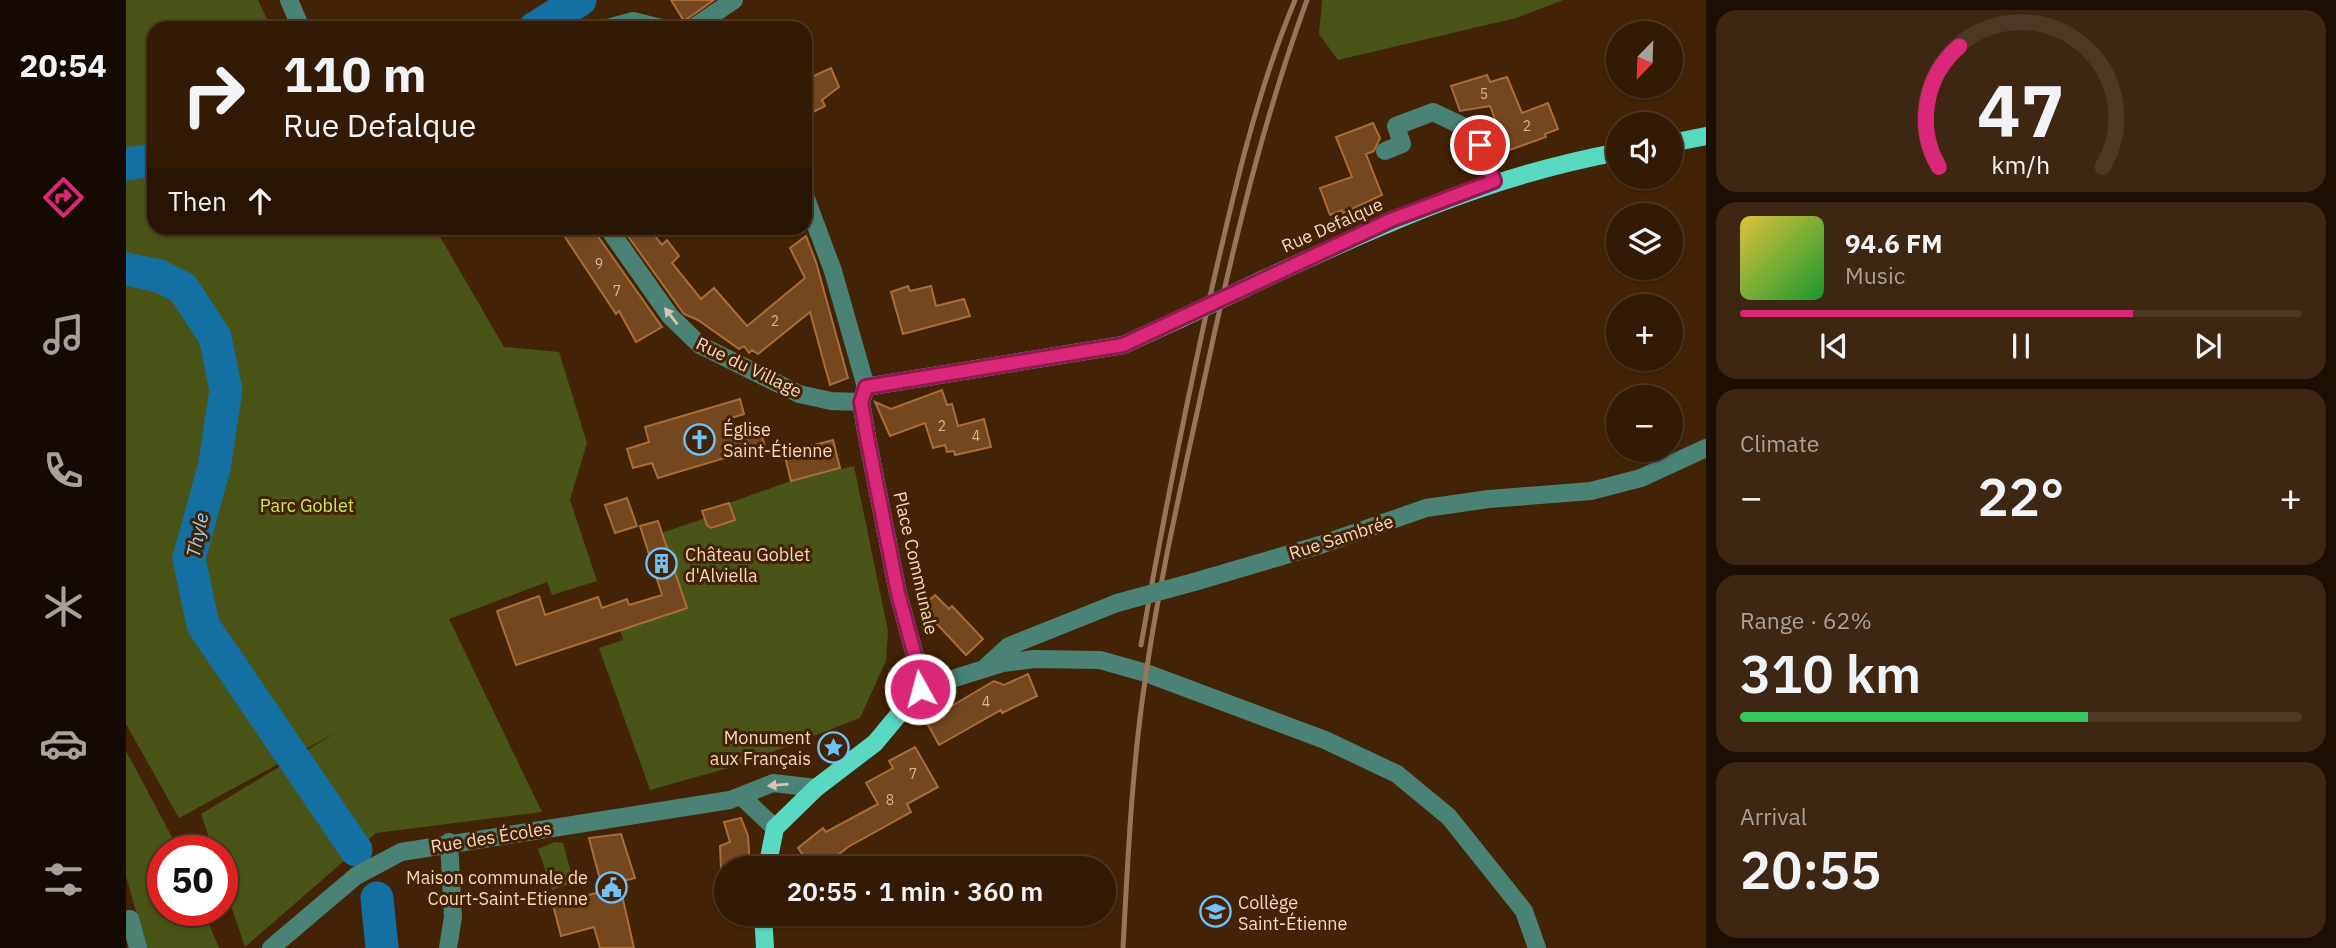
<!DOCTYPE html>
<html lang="en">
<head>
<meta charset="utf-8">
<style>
	:root { --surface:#321a04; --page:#3d2713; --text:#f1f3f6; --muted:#a8a19a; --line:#4d3826; --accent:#db2777 }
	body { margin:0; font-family:"IBM Plex Sans",sans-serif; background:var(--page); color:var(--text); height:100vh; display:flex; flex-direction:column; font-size:26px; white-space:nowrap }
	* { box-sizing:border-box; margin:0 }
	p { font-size:23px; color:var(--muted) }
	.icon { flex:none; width:38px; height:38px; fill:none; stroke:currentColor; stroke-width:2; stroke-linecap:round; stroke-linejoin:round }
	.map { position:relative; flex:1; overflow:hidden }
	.sheet { display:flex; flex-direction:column; gap:10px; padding:10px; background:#1c0e02; width:630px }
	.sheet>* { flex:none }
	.guide { position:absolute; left:21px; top:21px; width:665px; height:214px; border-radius:21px; box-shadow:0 2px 5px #0004,0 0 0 2px var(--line); background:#321a04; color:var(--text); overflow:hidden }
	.needle { width:46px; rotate:203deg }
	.buttons { position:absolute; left:1480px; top:21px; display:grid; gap:14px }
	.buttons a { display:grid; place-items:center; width:77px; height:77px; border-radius:50%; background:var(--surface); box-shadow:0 2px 5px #0004,0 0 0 2px var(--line); font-size:35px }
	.speed { position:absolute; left:21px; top:835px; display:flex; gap:14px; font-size:35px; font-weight:700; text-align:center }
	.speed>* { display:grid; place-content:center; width:91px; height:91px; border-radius:50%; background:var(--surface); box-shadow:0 2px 5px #0004,0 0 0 2px var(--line); line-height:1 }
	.speed .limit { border:10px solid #d22; background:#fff; color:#111 }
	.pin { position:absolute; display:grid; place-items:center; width:60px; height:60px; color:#fff; margin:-30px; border:4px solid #fff; border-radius:50%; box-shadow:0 2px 7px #0007 }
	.me { position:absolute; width:77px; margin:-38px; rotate:353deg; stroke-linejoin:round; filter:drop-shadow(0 0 5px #0008) }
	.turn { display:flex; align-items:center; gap:24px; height:147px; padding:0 21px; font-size:32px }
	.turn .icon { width:91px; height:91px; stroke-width:2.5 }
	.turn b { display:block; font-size:49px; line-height:60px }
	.then { display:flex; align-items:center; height:66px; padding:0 21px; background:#0003; gap:14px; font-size:26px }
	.big { font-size:52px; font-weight:600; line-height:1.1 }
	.sheet .tile { flex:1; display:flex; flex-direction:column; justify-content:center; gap:10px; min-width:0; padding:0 24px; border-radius:21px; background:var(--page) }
	.sheet .dial { align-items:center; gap:0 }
	.dial svg { height:182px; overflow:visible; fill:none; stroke:var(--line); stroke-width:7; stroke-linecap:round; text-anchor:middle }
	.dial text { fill:var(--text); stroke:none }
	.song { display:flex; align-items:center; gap:21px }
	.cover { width:84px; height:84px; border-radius:10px; background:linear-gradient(135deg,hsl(50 70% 55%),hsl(130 70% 35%)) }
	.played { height:7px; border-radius:4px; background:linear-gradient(90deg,var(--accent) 70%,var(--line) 70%) }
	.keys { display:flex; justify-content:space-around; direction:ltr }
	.heat { display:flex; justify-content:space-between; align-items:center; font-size:38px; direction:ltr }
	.charge { height:10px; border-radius:5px; background:linear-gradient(90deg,#34c759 62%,var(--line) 0) }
	.trip { position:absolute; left:588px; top:856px; width:402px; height:70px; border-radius:35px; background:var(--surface); box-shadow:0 2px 5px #0004,0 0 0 2px var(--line); font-weight:600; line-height:70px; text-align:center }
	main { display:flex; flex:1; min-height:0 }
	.tab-bar { display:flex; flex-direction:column; width:126px; justify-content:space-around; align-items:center; background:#140a02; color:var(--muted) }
	.tab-bar .icon { width:49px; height:49px }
	.tab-bar .active { color:var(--accent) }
	.tab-bar b { font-size:32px; color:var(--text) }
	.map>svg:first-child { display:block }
</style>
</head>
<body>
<main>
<nav class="tab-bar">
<b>20:54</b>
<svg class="icon active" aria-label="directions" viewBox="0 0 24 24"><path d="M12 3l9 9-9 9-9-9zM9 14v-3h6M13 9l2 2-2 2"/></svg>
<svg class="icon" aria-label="music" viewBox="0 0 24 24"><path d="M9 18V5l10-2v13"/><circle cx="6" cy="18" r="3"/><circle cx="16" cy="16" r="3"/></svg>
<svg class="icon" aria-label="phone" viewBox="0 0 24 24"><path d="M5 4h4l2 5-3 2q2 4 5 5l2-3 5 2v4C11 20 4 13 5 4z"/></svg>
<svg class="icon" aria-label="climate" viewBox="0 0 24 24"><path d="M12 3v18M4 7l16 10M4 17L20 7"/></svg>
<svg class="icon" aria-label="car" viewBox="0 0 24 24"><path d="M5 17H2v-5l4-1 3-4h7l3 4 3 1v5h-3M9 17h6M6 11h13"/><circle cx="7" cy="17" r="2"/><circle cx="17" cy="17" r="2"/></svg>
<svg class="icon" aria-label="filters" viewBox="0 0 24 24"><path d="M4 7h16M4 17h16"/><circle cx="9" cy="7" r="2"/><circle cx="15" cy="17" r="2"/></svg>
</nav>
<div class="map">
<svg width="1580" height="948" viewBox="0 0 1580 948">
	<rect width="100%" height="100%" fill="#422305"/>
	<path fill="#495416" d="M0,0H132L145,28H28V228H309L378,347L433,352L461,443L444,500L471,581L426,595L421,582L323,619L416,812L250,833L119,947L96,880V850H87L75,814L211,732L53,818L0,724Z
		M1196,0H1437L1390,18L1212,60L1193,34Z
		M728,466L762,631L760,661L734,718L613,765L524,790L473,648L497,640L494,630L561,608L536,533L579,518L609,520L603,503L665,481Z
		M0,751L53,850H37V910H77L93,948H20L0,876Z
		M429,842L437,843L448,883L426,890L412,849Z"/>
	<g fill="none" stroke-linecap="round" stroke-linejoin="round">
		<path stroke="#1470a2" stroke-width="33" d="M409,28L454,0
			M0,164L28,160
			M0,269L33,276L57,288L89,337L100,390L88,468L63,558L77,625L230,850
			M251,898L256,948"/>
	</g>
	<path fill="#75471f" stroke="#aa6d37" stroke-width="2" d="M545,0H588L558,21Z
		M705,68L713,87L696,100L699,106L683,114L679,104V80Z
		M1361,75L1364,82L1381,77L1396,113L1422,103L1432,129L1419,134L1420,137L1381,151L1364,106L1334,111L1325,86Z
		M1247,123L1254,138L1248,151L1240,154L1256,195L1217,213L1216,210L1204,215L1194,188L1226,177L1210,137Z
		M433,228H466L536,327L510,342L493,311L490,314Z
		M496,228H523L536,245L541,240L553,256L546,263L575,299L588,288L621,326L679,278L664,248L680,236L690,262L722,378L704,385L684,312L632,354L626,350L623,353L618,346L613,349L572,320L558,314Z
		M782,286L784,291L805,286L810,306L838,299L844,316L777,334L765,292Z
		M816,390L821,405L826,404L832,426L858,419L865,447L829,455L828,451L821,452L819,445L807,448L799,423L764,436L749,402L765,409Z
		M614,399L618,414L602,419L607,436L634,430L639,446L532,478L526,463L507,468L501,449L523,442L519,427Z
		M707,440L714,468L665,481L658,453Z
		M501,498L511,526L489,533L479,505Z
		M603,503L609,520L585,528L581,525L576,511Z
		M532,521L561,608L390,665L371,611L413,596L419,615L472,597L476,608L501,599L503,605L536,595L514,526Z
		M809,595L823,609L826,606L857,639L840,655L795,607Z
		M902,674L911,696L876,713L875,710L813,745L800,721L868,681L878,685Z
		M789,747L812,787L781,804L785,812L722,847L696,868H686L672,848L697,828L700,832L752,804L740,783L767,768L763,761Z
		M615,818L622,836L624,868H595L594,846L604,842L598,822Z
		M495,834L509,878L493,882L508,948H474L468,927L435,936L427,905L477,891L463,838Z"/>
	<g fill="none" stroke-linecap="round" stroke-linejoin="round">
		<path stroke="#4a8276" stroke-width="18" d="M163,0L175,28
			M482,28L507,21L535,28
			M567,28L608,0
			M1259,151L1276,144L1270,126L1307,112L1349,132L1368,182
			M679,196L707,271L740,387
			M482,228L544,316L574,345L673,394L705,401L735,402
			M1068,582L1194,545L1300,508L1363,499L1465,491L1515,478L1580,448
			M861,666L883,646L991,603
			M794,689L877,663L908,659L974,660L1020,673L1199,740L1271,774L1323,817L1398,911L1411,948
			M616,797L649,828
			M4,919L12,948
			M145,948L230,876L275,852L604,800L647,783L690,788
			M322,948L327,917L323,842"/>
		<path stroke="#59d9c2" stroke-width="18" d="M1545,143L1580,136
			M1138,279C1257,224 1363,176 1493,152
			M641,868L649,828L690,788L749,743L794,689L792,667L772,593L741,437L735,402L740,387L997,345L1054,319
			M637,914L639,948"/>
		<path stroke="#967559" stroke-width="5" d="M1015,645C1035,530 1058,415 1083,301C1106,200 1129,96 1169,0
			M997,948C1002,856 1006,765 1020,674C1035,571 1059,469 1081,367C1108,243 1137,120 1181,0"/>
		<path stroke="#4a8276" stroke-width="18" d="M991,603L1068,582"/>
		<path stroke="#59d9c2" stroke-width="18" d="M1054,319L1138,279"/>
	</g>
	<defs><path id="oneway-solid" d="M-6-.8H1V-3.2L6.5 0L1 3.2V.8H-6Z" transform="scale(1.75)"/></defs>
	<g fill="#d7c6af">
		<use href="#oneway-solid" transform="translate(545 316) rotate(-128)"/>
		<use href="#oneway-solid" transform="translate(652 785) rotate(175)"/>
	</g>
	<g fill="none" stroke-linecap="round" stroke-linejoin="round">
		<defs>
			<path id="route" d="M794,689L792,667L772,593L741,437L735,402L740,387L997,345L1265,220L1368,181L1354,145"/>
		</defs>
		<use href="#route" stroke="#8e194d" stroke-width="18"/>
		<use href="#route" stroke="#db2777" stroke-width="12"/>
	</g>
	<defs>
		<symbol id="church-ring" viewBox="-11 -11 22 22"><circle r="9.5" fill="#422305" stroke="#72c1f5" stroke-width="1.5"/><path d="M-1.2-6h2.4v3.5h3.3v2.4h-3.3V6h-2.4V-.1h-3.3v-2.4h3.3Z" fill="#72c1f5"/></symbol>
		<symbol id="building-ring" viewBox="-11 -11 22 22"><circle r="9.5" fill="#422305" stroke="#72c1f5" stroke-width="1.5"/><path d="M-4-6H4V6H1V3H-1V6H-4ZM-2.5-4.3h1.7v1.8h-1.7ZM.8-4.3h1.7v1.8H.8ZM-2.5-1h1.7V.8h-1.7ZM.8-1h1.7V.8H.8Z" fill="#72c1f5"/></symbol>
		<symbol id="sight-ring" viewBox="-11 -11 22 22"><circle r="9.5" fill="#422305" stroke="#72c1f5" stroke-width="1.5"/><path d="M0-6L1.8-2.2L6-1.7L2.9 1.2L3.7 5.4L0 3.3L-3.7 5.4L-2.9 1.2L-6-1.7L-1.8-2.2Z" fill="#72c1f5"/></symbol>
		<symbol id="civic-ring" viewBox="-11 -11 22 22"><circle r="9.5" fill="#422305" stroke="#72c1f5" stroke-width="1.5"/><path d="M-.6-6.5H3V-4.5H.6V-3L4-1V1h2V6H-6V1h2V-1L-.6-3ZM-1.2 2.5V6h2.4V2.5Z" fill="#72c1f5"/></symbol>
		<symbol id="school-ring" viewBox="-11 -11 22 22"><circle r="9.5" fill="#422305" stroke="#72c1f5" stroke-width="1.5"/><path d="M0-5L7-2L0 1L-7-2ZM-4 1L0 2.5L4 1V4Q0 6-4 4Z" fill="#72c1f5"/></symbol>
	</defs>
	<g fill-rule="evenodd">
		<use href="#church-ring" x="556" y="422" width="35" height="35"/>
		<use href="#building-ring" x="518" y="546" width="35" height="35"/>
		<use href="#sight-ring" x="690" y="730" width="35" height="35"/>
		<use href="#civic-ring" x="468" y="870" width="35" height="35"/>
		<use href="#school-ring" x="1072" y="894" width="35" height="35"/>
	</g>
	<g text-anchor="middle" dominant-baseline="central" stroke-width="6" stroke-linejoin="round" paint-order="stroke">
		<g font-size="14" fill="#d9b396">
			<text x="1358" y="94">5</text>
			<text x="1401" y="126">2</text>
			<text x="473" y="264">9</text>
			<text x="491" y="291">7</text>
			<text x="649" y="321">2</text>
			<text x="816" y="426">2</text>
			<text x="850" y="436">4</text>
			<text x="860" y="702">4</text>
			<text x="787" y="774">7</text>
			<text x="764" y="800">8</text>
		</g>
		<g font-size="18" fill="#fad7bd" stroke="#422305">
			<text transform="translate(1206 225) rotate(-24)">Rue Defalque</text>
			<text transform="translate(623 367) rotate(26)">Rue du Village</text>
			<text transform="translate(1215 537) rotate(-18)">Rue Sambrée</text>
			<text transform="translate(790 563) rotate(77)">Place Communale</text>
			<text transform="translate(365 837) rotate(-9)">Rue des Écoles</text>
		</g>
		<g font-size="18" fill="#fad7bd" stroke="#422305" text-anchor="start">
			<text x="597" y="429">Église<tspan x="597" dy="21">Saint-Étienne</tspan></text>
			<text x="559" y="554">Château Goblet<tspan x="559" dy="21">d'Alviella</tspan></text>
			<text x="685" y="737" text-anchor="end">Monument<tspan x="685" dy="21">aux Français</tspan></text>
			<text x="462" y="877" text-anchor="end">Maison communale de<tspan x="462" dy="21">Court-Saint-Etienne</tspan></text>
			<text x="1112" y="902">Collège<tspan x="1112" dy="21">Saint-Étienne</tspan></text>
		</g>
		<g font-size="18" fill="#cce85a" stroke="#422305">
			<text x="181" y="505">Parc Goblet</text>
		</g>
		<g font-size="19" font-style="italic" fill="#9ecdee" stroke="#422305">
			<text transform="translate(71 535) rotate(-78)">Thyle</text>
		</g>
	</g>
</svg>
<div class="buttons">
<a><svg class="needle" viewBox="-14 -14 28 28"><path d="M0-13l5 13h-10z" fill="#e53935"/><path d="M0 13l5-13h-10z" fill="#a8a19a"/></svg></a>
<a><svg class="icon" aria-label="sound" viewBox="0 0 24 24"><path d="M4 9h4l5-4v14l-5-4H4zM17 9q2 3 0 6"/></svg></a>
<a><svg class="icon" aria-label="layers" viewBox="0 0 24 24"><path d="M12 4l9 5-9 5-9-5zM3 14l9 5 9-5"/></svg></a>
<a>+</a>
<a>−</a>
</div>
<div class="speed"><div class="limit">50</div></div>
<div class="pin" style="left:1354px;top:145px;background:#d93025"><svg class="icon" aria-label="arrive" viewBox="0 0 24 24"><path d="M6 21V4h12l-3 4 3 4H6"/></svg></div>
<svg class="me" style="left:794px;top:689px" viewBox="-20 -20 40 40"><circle r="17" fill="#db2777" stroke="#fff" stroke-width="3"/><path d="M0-11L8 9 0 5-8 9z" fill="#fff"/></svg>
<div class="trip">20:55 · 1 min · 360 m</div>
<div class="guide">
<div class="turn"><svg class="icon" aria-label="right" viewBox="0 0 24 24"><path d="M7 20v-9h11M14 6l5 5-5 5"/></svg><div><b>110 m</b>Rue Defalque</div></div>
<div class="then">Then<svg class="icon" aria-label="ahead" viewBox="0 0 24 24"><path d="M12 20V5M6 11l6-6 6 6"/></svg></div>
</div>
</div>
<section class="sheet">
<div class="tile dial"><svg viewBox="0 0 100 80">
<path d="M14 69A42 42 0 1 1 86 69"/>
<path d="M14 69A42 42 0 0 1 23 16" stroke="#db2777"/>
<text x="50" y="56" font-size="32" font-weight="700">47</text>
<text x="50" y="72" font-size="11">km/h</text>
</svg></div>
<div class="tile">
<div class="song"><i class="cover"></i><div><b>94.6 FM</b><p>Music</p></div></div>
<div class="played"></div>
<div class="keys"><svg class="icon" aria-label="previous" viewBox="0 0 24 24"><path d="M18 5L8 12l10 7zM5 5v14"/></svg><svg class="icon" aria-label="pause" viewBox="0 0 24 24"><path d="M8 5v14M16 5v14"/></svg><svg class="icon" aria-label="next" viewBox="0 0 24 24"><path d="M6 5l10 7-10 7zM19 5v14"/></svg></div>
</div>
<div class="tile"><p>Climate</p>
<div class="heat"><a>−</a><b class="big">22°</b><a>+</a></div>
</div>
<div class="tile"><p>Range · 62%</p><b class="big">310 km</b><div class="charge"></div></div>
<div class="tile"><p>Arrival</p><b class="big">20:55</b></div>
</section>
</main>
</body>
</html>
